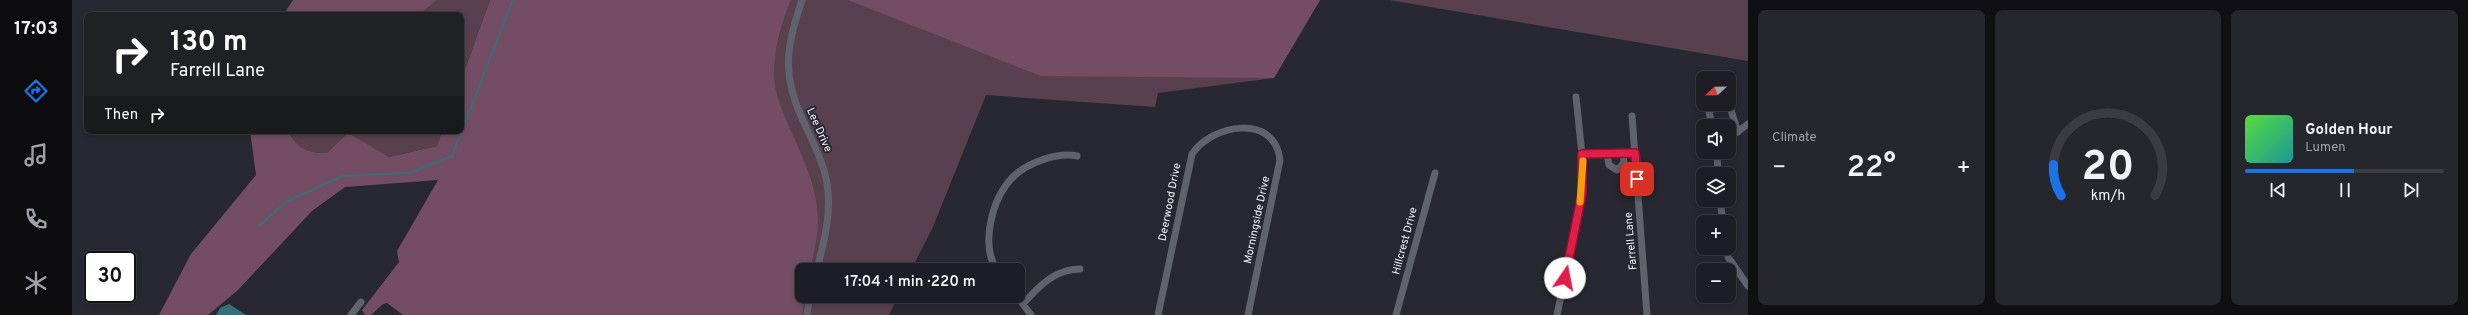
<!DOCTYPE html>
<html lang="en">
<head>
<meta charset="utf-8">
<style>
	:root { --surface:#1d1e25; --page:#25272d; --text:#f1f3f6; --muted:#a0a2a7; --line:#3b3c42; --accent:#1a73e8 }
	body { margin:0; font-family:Overpass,sans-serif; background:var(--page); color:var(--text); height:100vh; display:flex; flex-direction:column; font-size:15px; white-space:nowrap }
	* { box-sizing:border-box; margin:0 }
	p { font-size:13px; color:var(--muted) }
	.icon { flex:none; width:22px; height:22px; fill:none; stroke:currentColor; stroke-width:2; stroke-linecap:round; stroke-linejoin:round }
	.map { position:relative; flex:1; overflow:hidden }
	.panel { display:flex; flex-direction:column; gap:10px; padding:10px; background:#101014; width:720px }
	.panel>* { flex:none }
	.hud { position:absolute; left:12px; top:12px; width:380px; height:122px; border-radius:8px; box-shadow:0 2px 6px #0003,0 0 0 1px var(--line); background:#202124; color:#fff; overflow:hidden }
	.needle { width:26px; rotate:248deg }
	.controls { position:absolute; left:1624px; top:71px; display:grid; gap:8px }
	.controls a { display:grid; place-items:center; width:40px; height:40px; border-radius:8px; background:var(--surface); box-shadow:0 2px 6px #0003,0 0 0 1px var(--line); font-size:20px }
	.speed { position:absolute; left:12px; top:251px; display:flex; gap:8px; font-size:20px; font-weight:700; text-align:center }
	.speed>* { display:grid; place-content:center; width:52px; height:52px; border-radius:50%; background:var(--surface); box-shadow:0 2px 6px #0003,0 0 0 1px var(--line); line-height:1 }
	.speed .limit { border:2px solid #111; border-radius:6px; background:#fff; color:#111 }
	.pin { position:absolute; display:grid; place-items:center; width:34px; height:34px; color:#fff; margin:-17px; border-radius:8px; box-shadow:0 2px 6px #0006 }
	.me { position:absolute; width:44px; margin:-22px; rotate:12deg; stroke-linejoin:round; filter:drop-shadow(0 0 3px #0008) }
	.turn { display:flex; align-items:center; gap:14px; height:84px; padding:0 20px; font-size:18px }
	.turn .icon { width:52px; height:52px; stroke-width:2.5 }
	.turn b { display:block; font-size:28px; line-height:34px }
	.then { display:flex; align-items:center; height:38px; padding:0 20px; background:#0003; gap:8px; font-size:15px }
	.big { font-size:30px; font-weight:600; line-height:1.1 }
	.panel .card { flex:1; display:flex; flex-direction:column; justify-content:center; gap:6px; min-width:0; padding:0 14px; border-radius:8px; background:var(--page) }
	.panel .dial { align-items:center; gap:0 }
	.dial svg { height:104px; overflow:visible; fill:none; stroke:var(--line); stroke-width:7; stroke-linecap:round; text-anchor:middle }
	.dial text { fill:var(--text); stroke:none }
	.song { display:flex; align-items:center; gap:12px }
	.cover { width:48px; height:48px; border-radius:6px; background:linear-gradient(135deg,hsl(110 70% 55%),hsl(180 70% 35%)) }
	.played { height:4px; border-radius:2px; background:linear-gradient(90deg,var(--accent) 55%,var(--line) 55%) }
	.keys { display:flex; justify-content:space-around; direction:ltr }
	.heat { display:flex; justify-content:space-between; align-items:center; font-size:22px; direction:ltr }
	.panel .tiles { flex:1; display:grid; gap:10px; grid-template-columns:repeat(3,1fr) }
	.trip { position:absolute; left:723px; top:263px; width:230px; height:40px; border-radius:8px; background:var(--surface); box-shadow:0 2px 6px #0003,0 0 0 1px var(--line); font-weight:600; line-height:40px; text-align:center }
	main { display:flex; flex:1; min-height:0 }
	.tabs { display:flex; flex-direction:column; width:72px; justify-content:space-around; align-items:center; background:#0c0c0f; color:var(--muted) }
	.tabs .icon { width:28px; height:28px }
	.tabs .current { color:var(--accent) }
	.tabs b { font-size:18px; color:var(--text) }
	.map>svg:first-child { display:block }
</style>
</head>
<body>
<main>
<nav class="tabs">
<b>17:03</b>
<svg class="icon current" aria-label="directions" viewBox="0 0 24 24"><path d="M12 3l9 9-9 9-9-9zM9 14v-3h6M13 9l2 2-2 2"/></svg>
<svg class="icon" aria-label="music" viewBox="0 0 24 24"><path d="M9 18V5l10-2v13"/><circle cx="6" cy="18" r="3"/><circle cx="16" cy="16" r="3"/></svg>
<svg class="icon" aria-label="phone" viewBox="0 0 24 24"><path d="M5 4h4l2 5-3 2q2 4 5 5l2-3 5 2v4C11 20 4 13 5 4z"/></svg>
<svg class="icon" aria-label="climate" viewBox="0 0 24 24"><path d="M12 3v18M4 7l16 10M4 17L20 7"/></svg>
</nav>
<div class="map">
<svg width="1676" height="315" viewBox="0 0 1676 315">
	<rect width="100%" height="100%" fill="#272831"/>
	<path fill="#58404e" d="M365,0H418L389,80V15H347Z
		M598,0H1248L1202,78L1086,93L1083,107L914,95L860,229L839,270H730V296H826L817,315H414Z
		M1317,0H1676V61Z
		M216,131H370L365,146L317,157L276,134L255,153C238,154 224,148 216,131Z"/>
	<path fill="#744d64" d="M221,0H365L347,15H211Z
		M418,0H719C707,28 696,67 706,98C719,139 746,176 746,222C746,238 741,255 738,270H730V296H733L730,315H331L315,303L311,304L299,315H293L290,310L327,262L325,251L366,180L273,187L240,211L165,291L136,315H87L119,254L184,175L178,131H216C224,148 238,154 255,153L276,133L317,157L365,146L370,131H389V80Z
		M776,0H1248L1202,78L969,76Z"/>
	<path fill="#366f79" d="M157,304L174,315H144L148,308Z"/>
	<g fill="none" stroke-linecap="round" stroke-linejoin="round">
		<path stroke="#366f79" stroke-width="2" d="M187,226L214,202L270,176L337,173L380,156L441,0"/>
		<path stroke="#60626c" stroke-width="7" d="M730,0C715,44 709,74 730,118C739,139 751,160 755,183C760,213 752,241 745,270
			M1560,116L1575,315
			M1640,126L1637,112L1643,107H1658L1666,132
			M1657,138L1676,124
			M1645,152L1646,174
			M1510,154L1563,153
			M1535,154L1537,165L1545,170L1552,163L1551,153
			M1648,200L1651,222
			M1655,248L1656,257L1676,286
			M925,270C908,245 920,199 940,178C954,163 985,152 1005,156
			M945,296L959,315
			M951,304C967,286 983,269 1008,269
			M279,315L289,302
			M735,315L738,296
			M1086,315L1120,154C1140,124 1203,113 1208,160L1176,315
			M1324,315L1363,173
			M1485,315L1510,194L1511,164L1504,97"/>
	</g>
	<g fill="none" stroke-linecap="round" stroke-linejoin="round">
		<defs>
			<path id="route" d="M1493,278L1510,194V154L1563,153L1565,179"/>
		</defs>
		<use href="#route" stroke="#92132f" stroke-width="10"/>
		<use href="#route" stroke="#e11d48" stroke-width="7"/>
		<path stroke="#f59e0b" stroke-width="7" d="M1508,202L1511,161"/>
	</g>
	<g text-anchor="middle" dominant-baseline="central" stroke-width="4" stroke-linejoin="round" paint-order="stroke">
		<g font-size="11" fill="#f1f2f8" stroke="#272831">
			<text transform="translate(747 130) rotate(66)">Lee Drive</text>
			<text transform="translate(1098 202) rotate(-79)">Deerwood Drive</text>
			<text transform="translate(1185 220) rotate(-78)">Morningside Drive</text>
			<text transform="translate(1333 241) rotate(-75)">Hillcrest Drive</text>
			<text transform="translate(1559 241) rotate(-95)">Farrell Lane</text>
		</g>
	</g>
</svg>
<div class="controls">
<a><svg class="needle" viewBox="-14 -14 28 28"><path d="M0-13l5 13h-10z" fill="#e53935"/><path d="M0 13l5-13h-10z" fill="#a0a2a7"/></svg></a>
<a><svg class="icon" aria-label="sound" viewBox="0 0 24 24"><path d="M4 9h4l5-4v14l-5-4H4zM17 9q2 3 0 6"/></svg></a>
<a><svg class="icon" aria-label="layers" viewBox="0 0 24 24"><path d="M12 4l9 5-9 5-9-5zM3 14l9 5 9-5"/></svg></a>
<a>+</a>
<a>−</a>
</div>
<div class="speed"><div class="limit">30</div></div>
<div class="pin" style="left:1565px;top:179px;background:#d93025"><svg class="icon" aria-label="arrive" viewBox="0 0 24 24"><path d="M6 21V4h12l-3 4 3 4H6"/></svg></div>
<svg class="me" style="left:1493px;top:278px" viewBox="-20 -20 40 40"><circle r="19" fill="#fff"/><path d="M0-13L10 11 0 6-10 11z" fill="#e11d48"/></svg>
<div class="trip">17:04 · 1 min · 220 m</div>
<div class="hud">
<div class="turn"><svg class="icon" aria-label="right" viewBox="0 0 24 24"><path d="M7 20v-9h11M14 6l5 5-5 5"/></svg><div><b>130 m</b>Farrell Lane</div></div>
<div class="then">Then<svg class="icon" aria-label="right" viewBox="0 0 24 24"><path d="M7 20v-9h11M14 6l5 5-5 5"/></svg></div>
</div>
</div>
<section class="panel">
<div class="tiles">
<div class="card"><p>Climate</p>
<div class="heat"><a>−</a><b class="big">22°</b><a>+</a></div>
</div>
<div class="card dial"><svg viewBox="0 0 100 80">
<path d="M14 69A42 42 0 1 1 86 69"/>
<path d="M14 69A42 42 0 0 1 8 45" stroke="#1a73e8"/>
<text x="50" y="56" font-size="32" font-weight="700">20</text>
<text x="50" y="72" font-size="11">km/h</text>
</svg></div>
<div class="card">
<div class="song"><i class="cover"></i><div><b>Golden Hour</b><p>Lumen</p></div></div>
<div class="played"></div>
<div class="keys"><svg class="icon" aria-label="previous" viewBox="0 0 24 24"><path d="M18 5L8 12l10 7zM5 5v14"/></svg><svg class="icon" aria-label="pause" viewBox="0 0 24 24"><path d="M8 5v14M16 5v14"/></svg><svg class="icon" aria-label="next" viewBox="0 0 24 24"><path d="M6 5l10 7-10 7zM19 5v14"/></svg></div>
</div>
</div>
</section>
</main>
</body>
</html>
